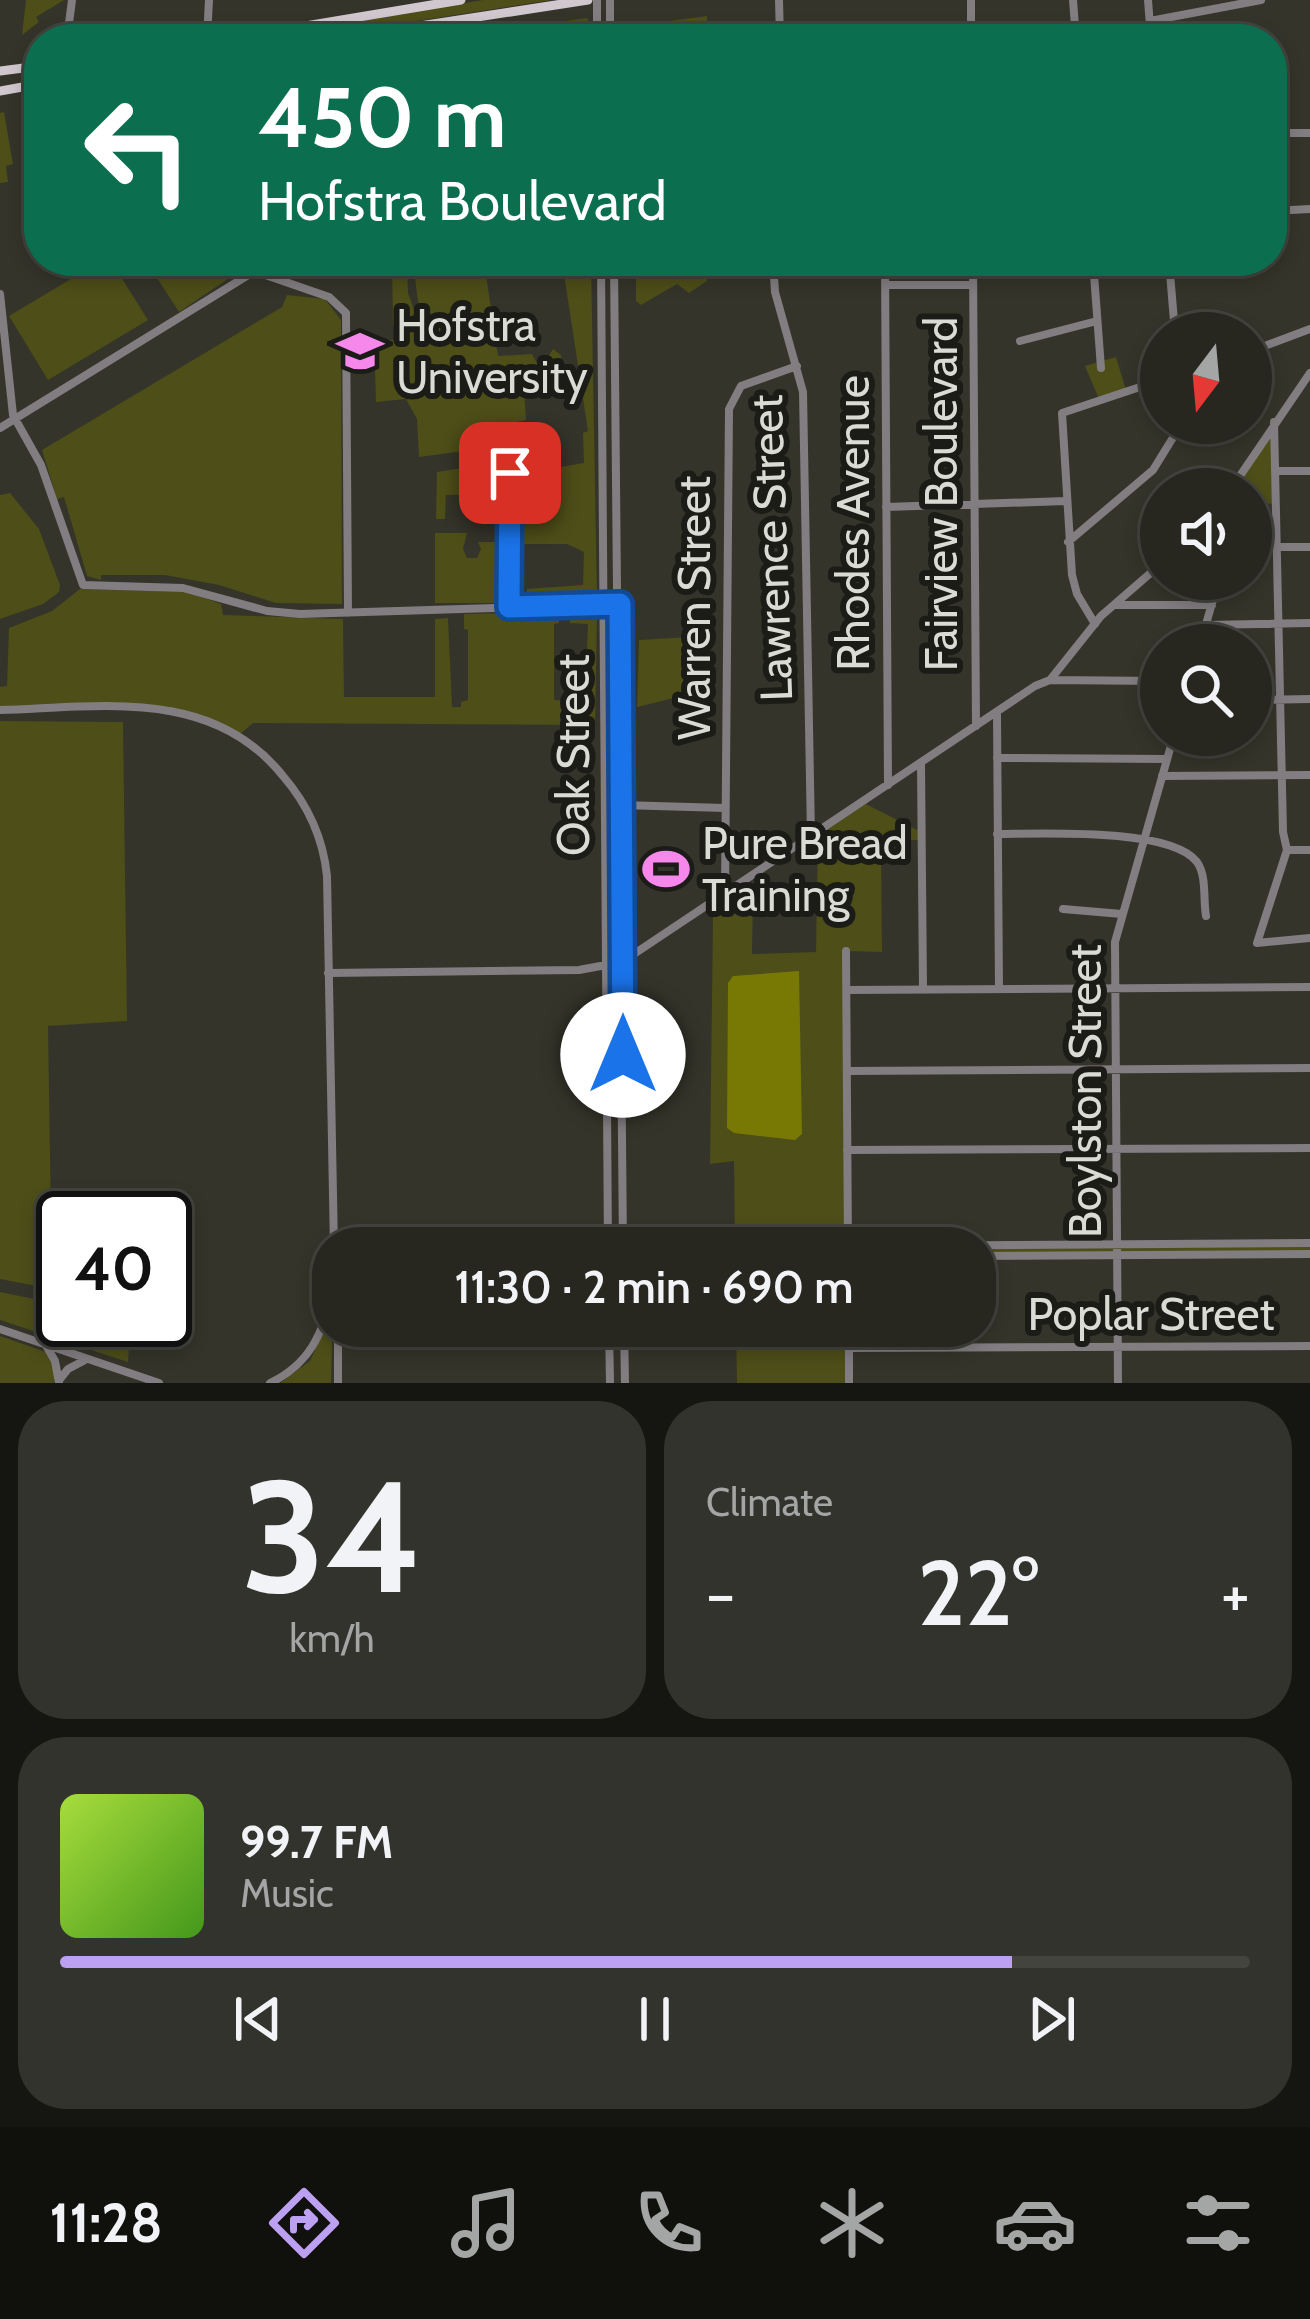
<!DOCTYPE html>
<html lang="en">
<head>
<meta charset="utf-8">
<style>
	:root { --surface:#272720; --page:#33332d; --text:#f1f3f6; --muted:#a4a5a5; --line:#43443e; --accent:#bca0f2 }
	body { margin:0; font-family:Cabin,sans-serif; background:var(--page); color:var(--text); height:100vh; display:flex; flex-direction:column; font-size:45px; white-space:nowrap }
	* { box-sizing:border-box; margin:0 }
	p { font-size:39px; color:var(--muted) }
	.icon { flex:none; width:66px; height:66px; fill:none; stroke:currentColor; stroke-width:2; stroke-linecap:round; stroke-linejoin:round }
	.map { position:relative; height:1383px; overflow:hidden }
	.sheet { display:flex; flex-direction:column; gap:18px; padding:18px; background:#151512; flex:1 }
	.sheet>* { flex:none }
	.guide { position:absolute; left:24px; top:24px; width:1263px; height:252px; border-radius:48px; box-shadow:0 6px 18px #0003,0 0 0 3px var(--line); background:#0b6e4f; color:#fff; overflow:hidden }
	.needle { width:78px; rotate:196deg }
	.buttons { position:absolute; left:1140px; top:312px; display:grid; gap:24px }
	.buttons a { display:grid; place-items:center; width:132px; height:132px; border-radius:50%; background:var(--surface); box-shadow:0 6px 18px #0003,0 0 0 3px var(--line); font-size:60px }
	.speed { position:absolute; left:36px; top:1191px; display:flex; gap:24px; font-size:60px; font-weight:700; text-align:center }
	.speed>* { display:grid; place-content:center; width:156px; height:156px; border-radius:50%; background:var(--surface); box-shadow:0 6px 18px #0003,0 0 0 3px var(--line); line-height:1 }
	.speed .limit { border:6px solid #111; border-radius:18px; background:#fff; color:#111 }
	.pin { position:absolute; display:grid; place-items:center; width:102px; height:102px; color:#fff; margin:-51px; border-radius:24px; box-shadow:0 6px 18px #0006 }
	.me { position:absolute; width:132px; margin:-66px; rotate:0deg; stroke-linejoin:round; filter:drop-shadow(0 0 9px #0008) }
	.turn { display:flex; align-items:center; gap:42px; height:252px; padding:0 36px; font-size:54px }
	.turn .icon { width:156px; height:156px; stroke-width:2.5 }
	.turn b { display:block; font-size:84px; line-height:102px }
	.big { font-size:90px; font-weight:600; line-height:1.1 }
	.sheet .widget { flex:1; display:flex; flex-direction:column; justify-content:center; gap:18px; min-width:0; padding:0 42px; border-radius:48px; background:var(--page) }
	.sheet .dial { align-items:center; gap:0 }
	.dial b { font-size:156px; line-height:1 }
	.song { display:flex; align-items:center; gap:36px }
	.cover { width:144px; height:144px; border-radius:18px; background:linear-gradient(135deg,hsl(80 70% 55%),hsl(100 70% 35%)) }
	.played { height:12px; border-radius:6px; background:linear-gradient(90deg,var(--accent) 80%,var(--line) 80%) }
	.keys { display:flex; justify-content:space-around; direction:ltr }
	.heat { display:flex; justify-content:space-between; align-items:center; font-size:66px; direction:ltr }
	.sheet .tiles { flex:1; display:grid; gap:18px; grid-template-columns:1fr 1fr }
	.widget:last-child { grid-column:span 2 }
	.trip { position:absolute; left:312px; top:1227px; width:684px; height:120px; border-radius:48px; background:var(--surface); box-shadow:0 6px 18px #0003,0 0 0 3px var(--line); font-weight:600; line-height:120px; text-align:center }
	.menu { display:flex; height:192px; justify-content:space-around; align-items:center; background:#10100d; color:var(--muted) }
	.menu .icon { width:84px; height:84px }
	.menu .current { color:var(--accent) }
	.menu b { font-size:54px; color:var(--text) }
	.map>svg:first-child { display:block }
</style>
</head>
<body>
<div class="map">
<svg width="1310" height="1383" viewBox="0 0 1310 1383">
	<rect width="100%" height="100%" fill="#34342a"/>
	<path fill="#4d4e18" d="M26,0H64L36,17L39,22L22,35Z
		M483,0H552L301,39H268L323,25Z
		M707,16V39H632V32L663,28V22Z
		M588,18V39H433Z
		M4,112L13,164L6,166L8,182L0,183V113Z
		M101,261H111L148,320L48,380L9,316Z
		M146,261H228L235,274L179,312Z
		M392,261H407L408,293L415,312L405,326H393Z
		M413,261H484L498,356L532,354L538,365L544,363L553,349L561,355L563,381L524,388L526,420L498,426L501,446L419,457L417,419L406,399L376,402L374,341L403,339L420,318Z
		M562,261H591L597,598L527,601V589L583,585L584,552L567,544H519L518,479L536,471L584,463L583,433L588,431Z
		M636,261H707V281L689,293L677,284L641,305L636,301Z
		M287,295L325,299L341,320L342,604L276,603L219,585L165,575H101V580L87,576L64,497L57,499L42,450L282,307Z
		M1116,357L1126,390L1099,399L1085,366Z
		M1274,422L1276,504L1251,503V489H1231Z
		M502,462L499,494L446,495L445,519H436L437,472Z
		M10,493L39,529L60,585L59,592L43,604L0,619V495Z
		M435,533H467L463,549L467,558H477L481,549L478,542H498L500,603H435Z
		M80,589L189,592L221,604L223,615L343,619L344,697H435V619L448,618L452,707H461V702L468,700V630L464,629V614L559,612V623L554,624V700L585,701L588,624L570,623V611L597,614L595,725L253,723L239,735L166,708L0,710V687L7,686L9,628L52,611Z
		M689,637L690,694L637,707L639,640Z
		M0,721L123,722L127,1021L48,1026L52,1287L47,1288L0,1279Z
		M862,802L921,832L922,840H881L882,952L847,951L848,1246L1310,1244V1253L975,1255V1248H735L734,1161L710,1164L713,914L748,890L753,894L752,954L816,952L818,832Z
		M0,1292L54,1303L59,1324L130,1325L128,1362L0,1320Z
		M333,1312L331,1383H280L310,1361Z
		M736,1326H848V1383H737Z
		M0,1336L46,1352L54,1366V1383H0Z"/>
	<path fill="#787905" d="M799,971L802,1134L795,1140L734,1133L727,1128L728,983L733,976Z"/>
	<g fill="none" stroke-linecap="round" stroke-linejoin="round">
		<path stroke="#827d81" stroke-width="8" d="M597,0V39
			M610,0V39
			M779,0L780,39
			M971,0V39
			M1073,0L1076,39
			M1148,0L1151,39
			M1150,21L1261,0
			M1010,37L1075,32
			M67,39L72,0
			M207,39L209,0
			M1272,133H1310
			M1272,211L1310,209
			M247,261L254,271L329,297L346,313L348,613
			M601,261L608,1248
			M614,261L623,1248
			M773,261L775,292L803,392L811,836
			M885,261L888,785
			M973,261L976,726
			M1093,261L1101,368
			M1169,261L1175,333
			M1019,266L1079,261
			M1170,274L1240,263
			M885,285H973
			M0,294L13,415L41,465L83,585L183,588L267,611L300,614L620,604
			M1020,341L1097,321
			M1251,351L1310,329
			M1274,422L1283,832L1287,850L1257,943L1310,938
			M0,428L271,261
			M1276,471H1310
			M1231,489L1310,373
			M886,507L1066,501
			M1068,542L1153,470L1182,423
			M1277,547H1310
			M1114,605H1212
			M509,607L510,452
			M1095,624L1077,594L1072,575L1062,413L1161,380
			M1206,625L1310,623
			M1200,645L1219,579
			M1050,680L1161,681
			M1251,700L1310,699
			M0,710C101,707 212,687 283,776C308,805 323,837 327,876L334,1248
			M997,713L999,989
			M997,758L1167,759
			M921,764L923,989
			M1162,776L1310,775
			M620,805L725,808
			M997,834C1039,834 1170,827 1197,862C1207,876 1203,900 1206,916
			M1288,850H1310
			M725,894L729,409L741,386L797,366
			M1063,909L1122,914
			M846,951L848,1248
			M328,973L579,970L622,962L1035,686L1050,680L1101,616L1161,564
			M847,990L1310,987
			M847,1071L1310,1068
			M847,1150L1310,1148
			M848,1246L1310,1243
			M975,1256L1310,1254
			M609,1326L610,1383
			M624,1326L625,1383
			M849,1326V1383
			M0,1329L159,1383
			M47,1347L55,1361L59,1383
			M849,1348L1310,1346
			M60,1379L68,1369L85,1360
			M270,1383C310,1364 322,1334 333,1293
			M338,1383V1326
			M1118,1383L1115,942L1174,735"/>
		<path stroke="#d0c7cf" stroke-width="9" d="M227,39L461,0
			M335,39L588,0
			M0,71L39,66
			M0,91L39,84"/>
	</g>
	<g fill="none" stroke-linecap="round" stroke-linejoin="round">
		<defs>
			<path id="route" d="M510,473L509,607L620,604L623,1055"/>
		</defs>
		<use href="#route" stroke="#114b97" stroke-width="30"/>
		<use href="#route" stroke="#1a73e8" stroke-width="21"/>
	</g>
	<defs>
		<symbol id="university-bare" viewBox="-9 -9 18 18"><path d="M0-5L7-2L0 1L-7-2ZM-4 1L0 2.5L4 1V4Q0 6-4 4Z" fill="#f788eb" stroke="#1b1b17" stroke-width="2.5" paint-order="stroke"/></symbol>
		<symbol id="stadium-bare" viewBox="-9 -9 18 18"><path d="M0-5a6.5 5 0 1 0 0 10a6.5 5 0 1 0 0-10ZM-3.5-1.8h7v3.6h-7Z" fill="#f788eb" stroke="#1b1b17" stroke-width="2.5" paint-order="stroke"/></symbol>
	</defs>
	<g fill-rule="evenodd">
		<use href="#university-bare" x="327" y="318" width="66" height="66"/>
		<use href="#stadium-bare" x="633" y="836" width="66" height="66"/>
	</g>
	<g text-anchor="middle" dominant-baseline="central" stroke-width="12" stroke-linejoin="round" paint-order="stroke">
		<g font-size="45" fill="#dbdbd5" stroke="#1b1b17" text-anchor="start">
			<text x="396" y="325">Hofstra<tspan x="396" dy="52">University</tspan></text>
			<text x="702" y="843">Pure Bread<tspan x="702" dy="52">Training</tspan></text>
		</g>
		<g font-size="45" fill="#dbdbd5" stroke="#1b1b17">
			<text transform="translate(941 494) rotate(-90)">Fairview Boulevard</text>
			<text transform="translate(853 523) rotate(-90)">Rhodes Avenue</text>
			<text transform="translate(771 548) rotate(-92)">Lawrence Street</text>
			<text transform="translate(694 608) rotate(-90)">Warren Street</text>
			<text transform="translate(573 755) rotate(-90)">Oak Street</text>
			<text transform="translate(1085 1091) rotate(-90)">Boylston Street</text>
			<text x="1151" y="1314">Poplar Street</text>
		</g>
	</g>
</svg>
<div class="buttons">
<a><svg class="needle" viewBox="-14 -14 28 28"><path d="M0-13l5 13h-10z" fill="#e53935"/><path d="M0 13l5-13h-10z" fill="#a4a5a5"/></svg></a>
<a><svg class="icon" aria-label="sound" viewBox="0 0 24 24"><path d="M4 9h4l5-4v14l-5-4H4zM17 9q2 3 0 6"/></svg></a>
<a><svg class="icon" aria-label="search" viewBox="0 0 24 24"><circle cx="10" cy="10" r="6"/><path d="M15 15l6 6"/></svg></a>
</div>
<div class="speed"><div class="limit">40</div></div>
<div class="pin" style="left:510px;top:473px;background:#d93025"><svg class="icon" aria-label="arrive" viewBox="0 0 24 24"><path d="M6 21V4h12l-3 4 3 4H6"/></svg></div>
<svg class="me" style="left:623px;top:1055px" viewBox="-20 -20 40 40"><circle r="19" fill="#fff"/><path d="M0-13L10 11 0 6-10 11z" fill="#1a73e8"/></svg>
<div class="trip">11:30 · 2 min · 690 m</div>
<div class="guide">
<div class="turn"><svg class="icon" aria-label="left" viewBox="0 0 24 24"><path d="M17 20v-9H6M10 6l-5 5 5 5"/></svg><div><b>450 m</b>Hofstra Boulevard</div></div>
</div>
</div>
<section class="sheet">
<div class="tiles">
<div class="widget dial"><b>34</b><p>km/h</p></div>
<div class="widget"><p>Climate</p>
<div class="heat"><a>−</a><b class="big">22°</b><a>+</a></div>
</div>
<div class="widget">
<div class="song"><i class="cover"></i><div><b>99.7 FM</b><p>Music</p></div></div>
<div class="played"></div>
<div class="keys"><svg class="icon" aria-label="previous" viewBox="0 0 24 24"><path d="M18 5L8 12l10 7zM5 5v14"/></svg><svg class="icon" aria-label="pause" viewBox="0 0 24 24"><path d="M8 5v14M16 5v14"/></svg><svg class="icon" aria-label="next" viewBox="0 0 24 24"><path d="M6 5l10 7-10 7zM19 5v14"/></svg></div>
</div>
</div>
</section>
<nav class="menu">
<b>11:28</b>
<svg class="icon current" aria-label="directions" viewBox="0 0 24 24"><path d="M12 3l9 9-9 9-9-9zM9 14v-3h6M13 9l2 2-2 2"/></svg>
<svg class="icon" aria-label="music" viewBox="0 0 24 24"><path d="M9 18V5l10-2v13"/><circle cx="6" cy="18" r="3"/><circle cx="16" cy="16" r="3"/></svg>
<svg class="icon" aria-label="phone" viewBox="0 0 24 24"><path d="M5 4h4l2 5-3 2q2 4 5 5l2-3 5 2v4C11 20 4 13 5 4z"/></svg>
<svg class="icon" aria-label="climate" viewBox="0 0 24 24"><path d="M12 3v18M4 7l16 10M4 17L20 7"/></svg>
<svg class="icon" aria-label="car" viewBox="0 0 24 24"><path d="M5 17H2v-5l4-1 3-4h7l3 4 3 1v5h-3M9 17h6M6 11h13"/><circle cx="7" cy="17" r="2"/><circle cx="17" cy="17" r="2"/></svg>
<svg class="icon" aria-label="filters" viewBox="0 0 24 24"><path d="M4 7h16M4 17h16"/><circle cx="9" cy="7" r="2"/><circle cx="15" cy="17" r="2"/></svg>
</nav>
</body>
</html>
